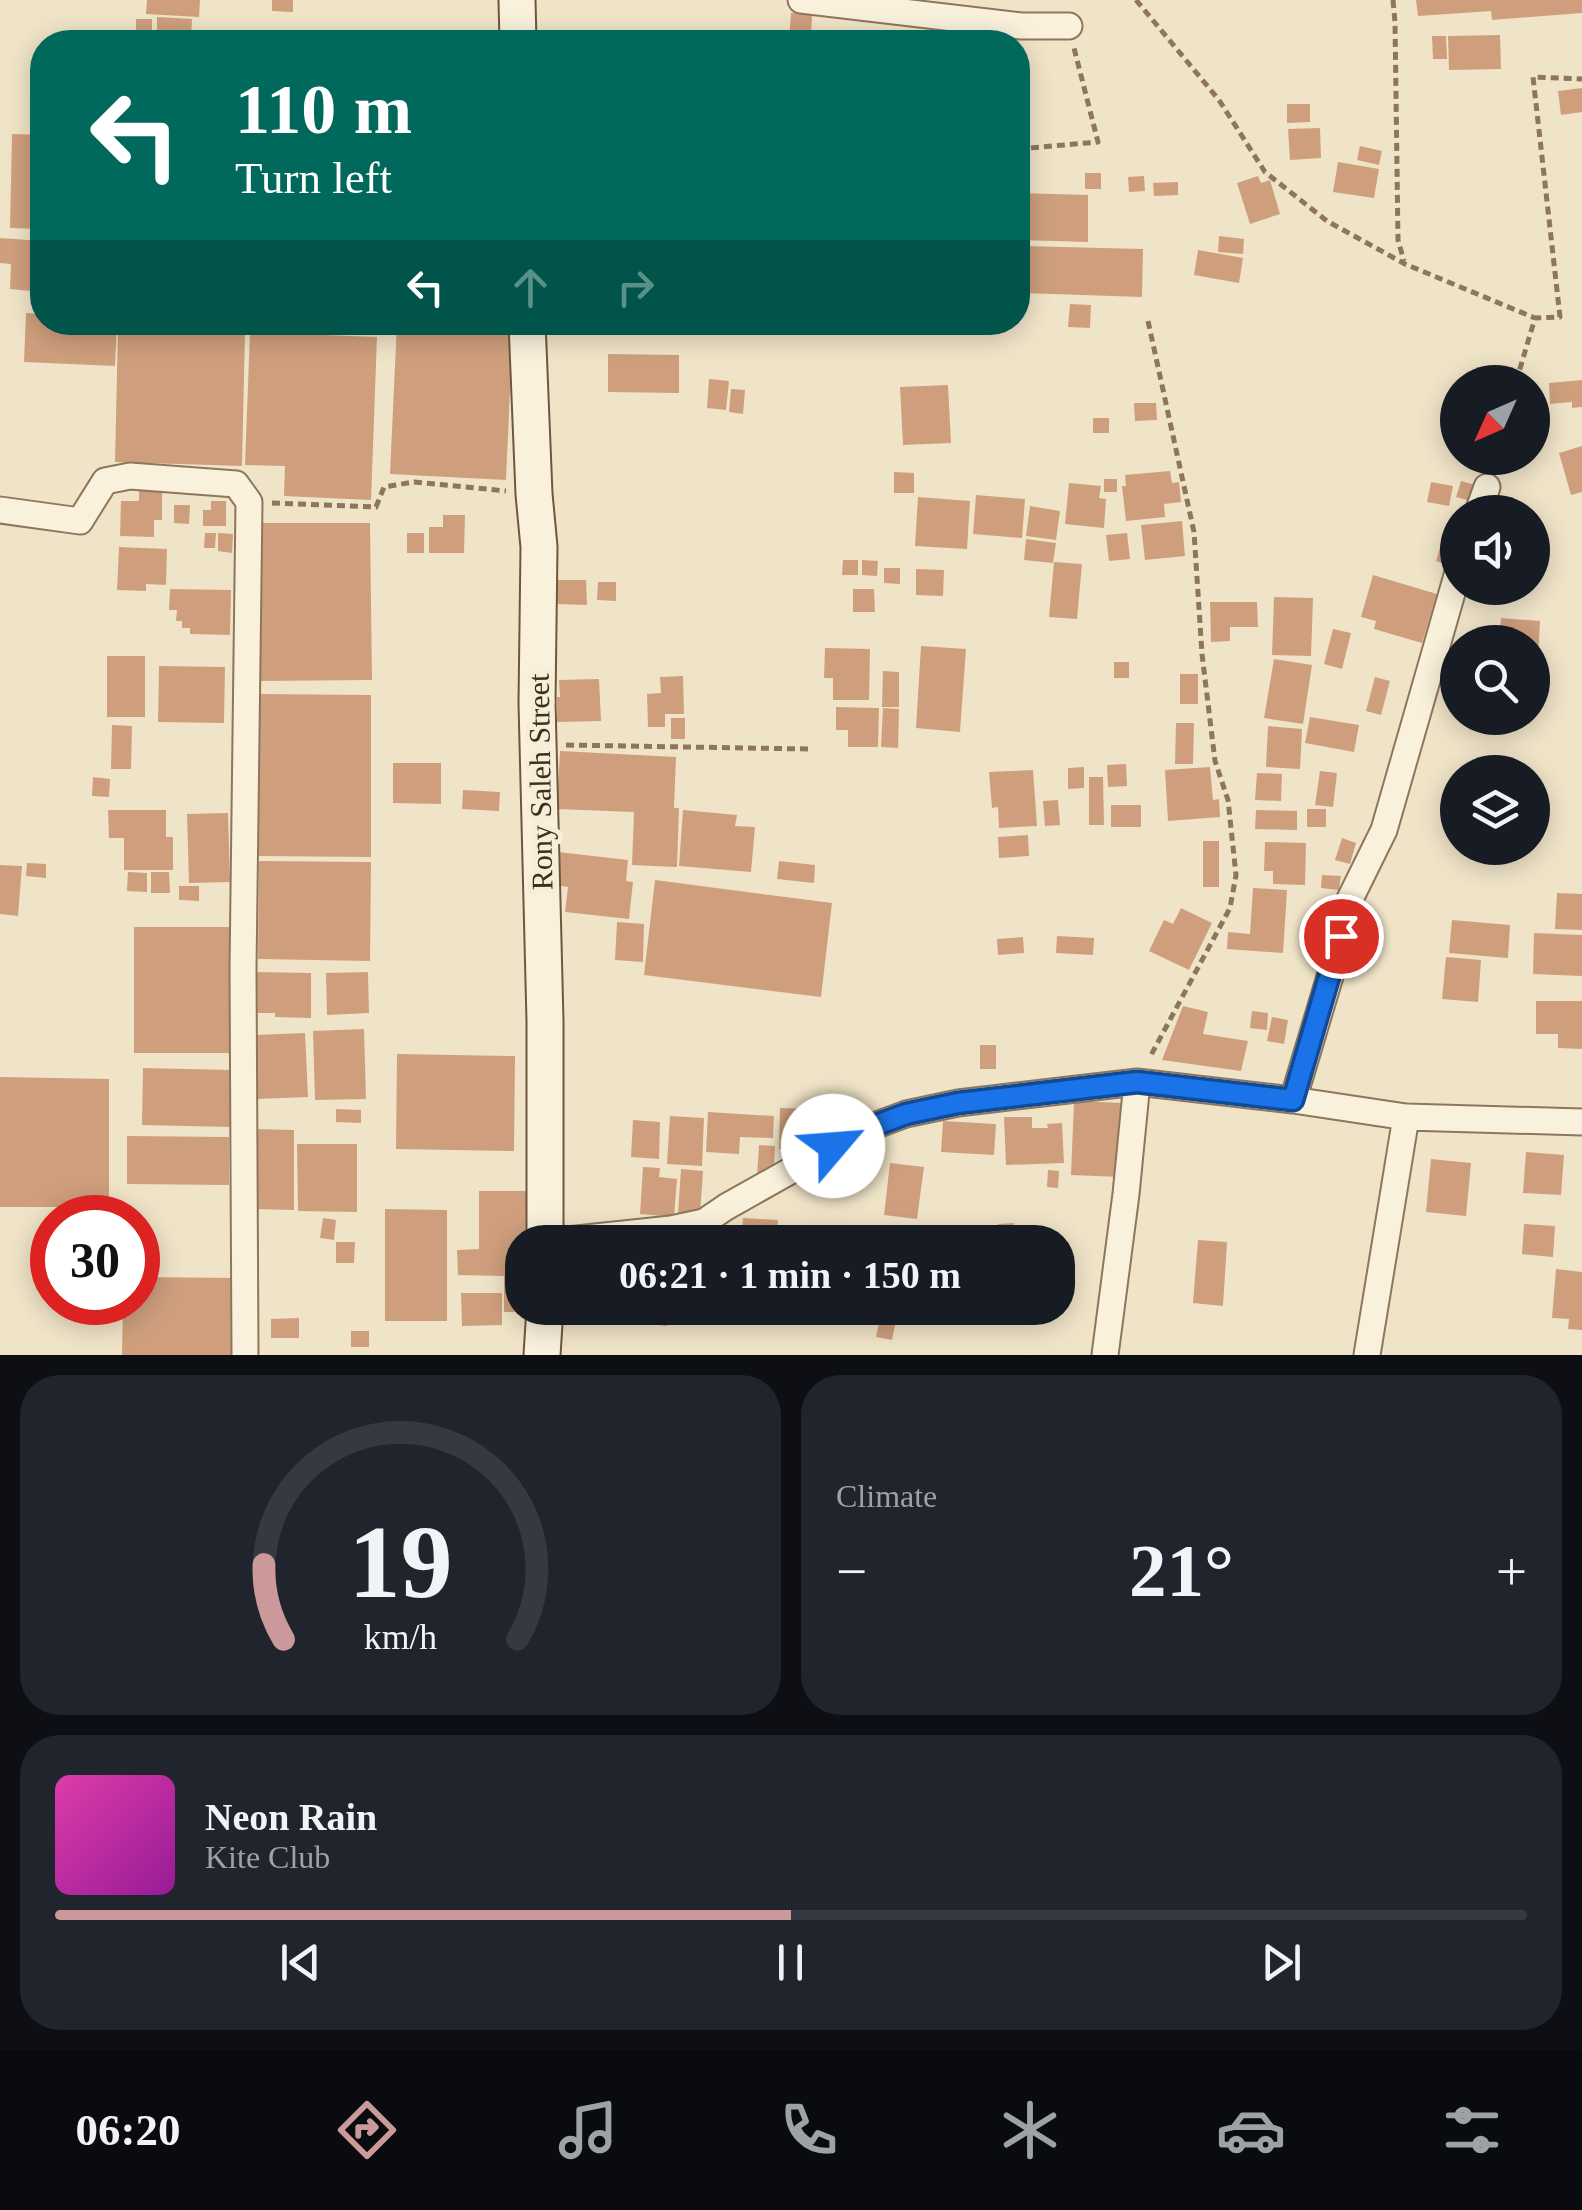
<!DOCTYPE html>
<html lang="en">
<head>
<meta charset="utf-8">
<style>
	:root { --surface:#171b24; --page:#20242c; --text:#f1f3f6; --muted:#9ea1a6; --line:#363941; --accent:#cc999b }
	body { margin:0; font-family:"Times New Roman",serif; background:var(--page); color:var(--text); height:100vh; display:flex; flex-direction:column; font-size:38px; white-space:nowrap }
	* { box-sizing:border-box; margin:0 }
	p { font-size:32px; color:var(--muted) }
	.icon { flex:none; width:55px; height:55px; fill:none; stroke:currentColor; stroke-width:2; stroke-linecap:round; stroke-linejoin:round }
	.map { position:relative; height:1355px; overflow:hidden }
	.drawer { display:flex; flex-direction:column; gap:20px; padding:20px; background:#0d0f14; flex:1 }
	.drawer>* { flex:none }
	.top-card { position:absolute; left:30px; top:30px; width:1000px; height:305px; border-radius:40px; box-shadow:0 5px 25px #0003; background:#00695c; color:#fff; overflow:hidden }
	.needle { width:65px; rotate:225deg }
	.buttons { position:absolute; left:1440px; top:365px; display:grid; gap:20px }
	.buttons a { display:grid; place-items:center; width:110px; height:110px; border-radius:50%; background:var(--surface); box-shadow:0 5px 25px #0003; font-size:50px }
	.speed { position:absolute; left:30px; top:1195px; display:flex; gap:20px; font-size:50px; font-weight:700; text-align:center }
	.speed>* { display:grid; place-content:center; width:130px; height:130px; border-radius:50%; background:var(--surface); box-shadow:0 5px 25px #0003; line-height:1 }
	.speed .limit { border:15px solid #d22; background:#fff; color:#111 }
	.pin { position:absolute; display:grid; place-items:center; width:85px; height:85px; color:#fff; margin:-42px; border:5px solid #fff; border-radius:50%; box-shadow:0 2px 10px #0007 }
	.me { position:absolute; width:110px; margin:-55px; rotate:63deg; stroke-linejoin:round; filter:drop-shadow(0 0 8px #0008) }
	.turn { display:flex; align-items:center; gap:35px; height:210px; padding:0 40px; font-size:45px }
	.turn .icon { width:130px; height:130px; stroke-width:2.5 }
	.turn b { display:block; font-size:70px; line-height:85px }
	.lanes { display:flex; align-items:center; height:95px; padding:0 40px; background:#0003; justify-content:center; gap:50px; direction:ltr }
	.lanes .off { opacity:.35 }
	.big { font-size:75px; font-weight:600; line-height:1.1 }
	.drawer .card { flex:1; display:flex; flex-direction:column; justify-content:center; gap:15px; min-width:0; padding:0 35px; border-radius:40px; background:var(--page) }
	.drawer .dial { align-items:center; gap:0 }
	.dial svg { height:260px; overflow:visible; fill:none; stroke:var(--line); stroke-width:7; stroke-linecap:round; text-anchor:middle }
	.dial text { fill:var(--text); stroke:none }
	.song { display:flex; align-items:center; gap:30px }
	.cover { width:120px; height:120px; border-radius:15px; background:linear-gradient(135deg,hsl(320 70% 55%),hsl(300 70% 35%)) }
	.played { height:10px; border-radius:5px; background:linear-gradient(90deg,var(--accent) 50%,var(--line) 50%) }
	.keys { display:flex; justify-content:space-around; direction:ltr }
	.heat { display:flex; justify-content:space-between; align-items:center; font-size:55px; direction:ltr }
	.drawer .tiles { flex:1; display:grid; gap:20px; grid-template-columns:1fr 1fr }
	.card:last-child { grid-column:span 2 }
	.trip { position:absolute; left:505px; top:1225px; width:570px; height:100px; border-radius:40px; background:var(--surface); box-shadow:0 5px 25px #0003; font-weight:600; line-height:100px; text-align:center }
	.tabs { display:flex; height:160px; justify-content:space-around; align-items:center; background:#090b0e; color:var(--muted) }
	.tabs .icon { width:70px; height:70px }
	.tabs .on { color:var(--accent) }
	.tabs b { font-size:45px; color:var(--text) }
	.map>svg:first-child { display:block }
</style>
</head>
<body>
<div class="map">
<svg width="1582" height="1355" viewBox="0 0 1582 1355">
	<rect width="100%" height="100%" fill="#f0e4c8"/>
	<path fill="#cf9f7d" d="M147,0H200L199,17L146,14Z
		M272,0H293V12L272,11Z
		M1416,0H1582V13L1492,20L1491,11L1418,16Z
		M791,13L812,14L811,42H789Z
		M157,17L192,19L191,38L157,36Z
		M136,19H152V34H136Z
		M956,27L957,42H940V28Z
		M1500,35L1501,69L1449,70L1448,36Z
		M1432,36H1446L1447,59H1433Z
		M1582,88V112L1561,115L1558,91Z
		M1287,104H1310V122L1287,123Z
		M1320,128L1321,158L1290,160L1288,129Z
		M12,134L42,135V229L10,228Z
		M1360,146L1382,151L1379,165L1357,160Z
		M1338,162L1379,169L1374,198L1333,192Z
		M1085,173H1101V189H1085Z
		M1144,176L1145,191L1129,192L1128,177Z
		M1258,176L1261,183L1270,180L1280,214L1250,224L1237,183Z
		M1178,182V195L1154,196L1153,183Z
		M1018,193L1088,195V242L1018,240Z
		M1219,236L1244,239L1243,254L1218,252Z
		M0,238L42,241V292L10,289L11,264L0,263Z
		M1023,246L1143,249L1142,297L1022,293Z
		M1198,250L1243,258L1239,283L1194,275Z
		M1070,304L1091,305L1090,328L1068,327Z
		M26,313L42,314V322H117L115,366L24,362Z
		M397,322H513L506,480L390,474Z
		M118,329L245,333L242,466L115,462Z
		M250,332L377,337L371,500L284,496L285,466L245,465Z
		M608,354L679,355V393L608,392Z
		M709,379L729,381L726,410L707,408Z
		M1582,380V407L1572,408V402L1550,404L1549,383Z
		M948,385L951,443L903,445L900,387Z
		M731,389L745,390L743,414L729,412Z
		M1134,403H1156L1157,420L1135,421Z
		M1093,418H1109V433H1093Z
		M1582,446V492L1571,495L1559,453Z
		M1170,471L1172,483L1179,482L1181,502L1164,504L1165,517L1126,521L1122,486H1126L1125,475Z
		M894,472L914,473V493H894Z
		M1104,479H1117V492H1104Z
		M1461,481L1476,485L1471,501L1456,497Z
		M1431,482L1453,486L1449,506L1427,502Z
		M1069,483L1101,486L1099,498L1106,499L1104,528L1065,524Z
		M139,488H162V520H154V537L120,536L121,501H139Z
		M976,495L1025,499L1022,538L973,534Z
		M918,497L970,501L967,549L915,546Z
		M211,501H226V526H203V510H211Z
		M174,505H190L189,524L174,523Z
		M1030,506L1060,511L1056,540L1026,536Z
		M443,515H465L464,553H429V527H443Z
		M1182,521L1185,556L1145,560L1141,525Z
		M255,523H370L372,680L257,681Z
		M205,533H216L215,548H204Z
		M218,533L233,534L232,553L218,551Z
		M407,533H424V553H407Z
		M1127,533L1130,559L1109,561L1106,535Z
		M1026,539L1056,543L1053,563L1024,560Z
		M1441,544L1457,549L1451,566L1436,561Z
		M119,547L167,549L166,585L146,584V591L117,590Z
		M843,560H858V575H842Z
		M862,560L878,561L877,576L862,575Z
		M1054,562L1082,564L1077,619L1049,617Z
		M884,568H900V584L884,583Z
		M916,569L944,570L943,596L916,595Z
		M1373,575L1437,594L1422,643L1374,629L1376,621L1361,617Z
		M558,580H586L587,605L557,604Z
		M598,582H616V601L597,600Z
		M170,589L231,590L230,635L190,634V628H182V621H176L177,610H169Z
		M853,589H874L875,612H853Z
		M1274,597L1313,598L1311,656L1272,655Z
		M1210,602H1257L1258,627H1230V641L1211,642Z
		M1501,618L1540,621L1538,658H1532V642H1499Z
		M1333,629L1351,633L1342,669L1324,664Z
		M921,646L966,649L960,732L916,728Z
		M825,648L870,649L869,700H833V678H824Z
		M107,656H145V717H107Z
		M1274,659L1312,665L1303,724L1264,718Z
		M1114,662H1129V678H1114Z
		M159,666L225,667L224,723L158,722Z
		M883,671L899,672V707H882Z
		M1180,674H1198V704H1180Z
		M683,676L684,714H665V727H648L647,694L661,693L660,677Z
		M1375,677L1390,681L1381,715L1366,711Z
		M599,679L601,721L557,722V697H560L559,680Z
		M258,694L371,695V857L258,856Z
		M836,707L879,708L878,747H848V730H836Z
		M883,708L899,709L898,748L881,747Z
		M1310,717L1359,725L1354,752L1305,743Z
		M671,718H685V739H671Z
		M1176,723H1194L1193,764H1175Z
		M112,725L132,726L131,769H111Z
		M1268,726L1302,729L1300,769L1266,767Z
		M560,751L676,757L674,808H679L677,867L632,865L634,812L557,809Z
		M393,763H441V804L393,803Z
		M1126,764L1127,786L1108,787L1107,765Z
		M1084,767V788L1068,789V768Z
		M1210,767L1213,800L1219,799L1220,817L1168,821L1165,770Z
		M1033,770L1037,826L999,828L998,807L992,808L989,772Z
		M1320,771L1337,773L1333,807L1315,805Z
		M1257,773L1282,774L1281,801L1255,800Z
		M93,777L110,779L109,797L92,796Z
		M1089,777H1103L1104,825H1089Z
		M463,790L500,792L499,811L462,809Z
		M1058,800L1060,825L1045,826L1043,801Z
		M1111,805H1141V827H1111Z
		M1307,809H1326V827H1307Z
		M108,810H166V837H173V870H124V838H109Z
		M683,810L737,815L735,826L755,827L751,872L679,866Z
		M1256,810L1297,811V830L1255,829Z
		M228,813L230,882L189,883L187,814Z
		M1028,835L1029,856L999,858L998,837Z
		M1342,838L1356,843L1350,864L1335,860Z
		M1203,841H1219V887H1203Z
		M1265,842L1306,843L1305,885L1273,884V871H1264Z
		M558,852L628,860L626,881L633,882L629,919L565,912L568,887L554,885Z
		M259,861L371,862L370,961L258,959Z
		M779,861L815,865L814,883L777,879Z
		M27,863L46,864V878L26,876Z
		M0,865L22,866L18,916L0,914Z
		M128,872L147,873V892L127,891Z
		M151,872H169L170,893H151Z
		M1322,875L1341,876L1339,890L1321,888Z
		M655,880L832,903L821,997L644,975Z
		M179,886H199V901L179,900Z
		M1253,888L1287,890L1283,953L1227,949L1228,932L1250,934Z
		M1557,893L1582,894V930L1555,929Z
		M1181,908L1212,923L1189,970L1149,951L1164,920L1173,924Z
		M1452,920L1510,925L1508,958L1449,953Z
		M617,922L644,924L643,962L615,960Z
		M134,927H230V1053H134Z
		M1534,933L1582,935V976L1533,974Z
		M1057,936L1094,938L1093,955L1056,953Z
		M1023,937L1024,953L998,955L997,939Z
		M1446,957L1481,960L1478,1002L1442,999Z
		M254,972L311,973V1018L275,1017V1013H253Z
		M368,972L369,1013L327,1015L326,973Z
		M1536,1001H1582V1049L1558,1048V1034H1536Z
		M1183,1006L1208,1012L1203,1034L1248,1041L1241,1071L1162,1060Z
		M1252,1011L1268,1013L1267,1030L1250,1028Z
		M1272,1017L1288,1020L1284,1044L1267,1041Z
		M364,1029L366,1099L315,1100L313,1031Z
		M305,1033L308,1097L257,1099L255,1035Z
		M980,1045H996V1069H980Z
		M397,1054L515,1056L514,1151L396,1149Z
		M143,1068L232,1070L231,1127L142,1125Z
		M0,1077L109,1079V1207H0Z
		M1074,1101L1124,1103L1121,1177L1071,1175Z
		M780,1108L819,1109L818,1142L803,1150L779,1149Z
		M336,1109L361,1110V1123L336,1122Z
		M708,1112L774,1116L773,1138L740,1137L739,1154L706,1152Z
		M670,1116L704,1118L702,1166L667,1164Z
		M1004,1117H1032V1128H1048L1047,1124L1062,1123L1064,1163L1006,1165Z
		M633,1120L660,1122L659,1159L631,1157Z
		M943,1121L996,1124L994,1155L941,1152Z
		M254,1129L294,1130V1210L254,1209Z
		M127,1136L229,1137V1185L127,1184Z
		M297,1144H357V1212L298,1211Z
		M759,1145L775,1146L774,1167L757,1176Z
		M1526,1152L1564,1155L1561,1195L1523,1193Z
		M1431,1159L1471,1163L1466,1216L1426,1212Z
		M890,1163L924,1167L917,1219L884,1215Z
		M643,1167L660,1168L659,1177L677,1179L674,1217L640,1214Z
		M681,1169L703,1171L700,1215L678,1213Z
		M1048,1170L1059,1171L1058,1188L1047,1187Z
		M479,1191H531V1242H522V1308H531V1312H504V1276L458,1275L457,1250L479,1249Z
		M385,1209L447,1210V1321H385Z
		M323,1218L336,1220L334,1240L320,1238Z
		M743,1218L778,1220L776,1242H741Z
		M1014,1223V1235L998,1236V1224Z
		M1524,1224L1555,1226L1553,1257L1522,1254Z
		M1198,1240L1227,1242L1223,1306L1193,1303Z
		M336,1242H355L354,1263H336Z
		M1556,1269L1582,1272V1330L1568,1329L1569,1319L1552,1318Z
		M138,1277L236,1278L235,1355H122L123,1302H138Z
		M461,1293H502V1325L462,1326Z
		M651,1308H670L667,1326L649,1324Z
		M882,1308L898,1311L892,1340L876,1337Z
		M299,1318V1338H271V1319Z
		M351,1331H369V1347H351Z"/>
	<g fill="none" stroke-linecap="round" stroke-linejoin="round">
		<defs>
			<path id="street" d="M801,0L1021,26H1069
				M0,510L80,521L105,481L130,476L236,484L249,502L243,969L245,1355
				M1478,512L1487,487
				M1293,1100L1331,973L1350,899L1384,830L1458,572
				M548,1242L671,1229L704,1222L726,1207L863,1130L906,1114L958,1103L1137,1082L1293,1100L1406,1117L1582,1122
				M1105,1355L1126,1194L1137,1082
				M1367,1355L1406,1117"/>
			<path id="secondary" d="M517,0L518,42
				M527,322L534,494L539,547L537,703L545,1021V1242
				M542,1355L545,1308"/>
		</defs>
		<use href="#street" stroke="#8d765c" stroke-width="29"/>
		<use href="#secondary" stroke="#6f573f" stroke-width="39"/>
		<path stroke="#8d765c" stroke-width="5" stroke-dasharray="8 5" stroke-linecap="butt" d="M1136,0L1219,100L1265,172L1327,221L1405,264L1535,318
			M1393,0L1395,22L1398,240L1404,261
			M1018,149L1098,142L1074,48
			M1148,321L1194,532L1202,654L1215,761L1228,800L1236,875L1230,908L1150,1057
			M1516,382L1535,318L1560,317L1533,77L1582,79
			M272,503L376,507L384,487L414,482L506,491
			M566,745L808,749"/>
		<use href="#street" stroke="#faf1dc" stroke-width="25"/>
		<use href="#secondary" stroke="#faf1dc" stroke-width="35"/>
	</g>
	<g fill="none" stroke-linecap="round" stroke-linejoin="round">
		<defs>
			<path id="route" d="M833,1146L863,1130L906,1114L958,1103L1137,1082L1293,1100L1341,936"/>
		</defs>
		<use href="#route" stroke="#114b97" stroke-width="25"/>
		<use href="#route" stroke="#1a73e8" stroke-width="18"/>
	</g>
	<g text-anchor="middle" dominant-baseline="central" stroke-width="10" stroke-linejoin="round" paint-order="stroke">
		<g font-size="30" fill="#3d2e20" stroke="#f7eed8">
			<text transform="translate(540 782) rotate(-91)">Rony Saleh Street</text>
		</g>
	</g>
</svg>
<div class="buttons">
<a><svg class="needle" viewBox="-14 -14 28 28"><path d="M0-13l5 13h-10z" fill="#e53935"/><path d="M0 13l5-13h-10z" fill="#9ea1a6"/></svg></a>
<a><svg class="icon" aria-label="sound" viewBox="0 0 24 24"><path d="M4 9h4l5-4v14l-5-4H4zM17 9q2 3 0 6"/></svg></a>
<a><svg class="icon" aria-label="search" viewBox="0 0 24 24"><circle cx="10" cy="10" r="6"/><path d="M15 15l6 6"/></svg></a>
<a><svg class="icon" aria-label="layers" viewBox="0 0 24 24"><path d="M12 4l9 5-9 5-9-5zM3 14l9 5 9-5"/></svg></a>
</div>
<div class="speed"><div class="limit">30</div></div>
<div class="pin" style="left:1341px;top:936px;background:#d93025"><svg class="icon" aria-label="arrive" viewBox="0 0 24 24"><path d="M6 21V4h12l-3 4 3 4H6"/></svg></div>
<svg class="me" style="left:833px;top:1146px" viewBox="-20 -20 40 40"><circle r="19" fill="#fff"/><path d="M0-13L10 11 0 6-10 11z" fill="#1a73e8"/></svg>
<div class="trip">06:21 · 1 min · 150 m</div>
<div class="top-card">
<div class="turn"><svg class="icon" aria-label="left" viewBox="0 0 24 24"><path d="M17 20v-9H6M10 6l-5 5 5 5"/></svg><div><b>110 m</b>Turn left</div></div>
<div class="lanes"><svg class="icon" aria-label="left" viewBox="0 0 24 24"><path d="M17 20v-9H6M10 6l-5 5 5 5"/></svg><svg class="icon off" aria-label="ahead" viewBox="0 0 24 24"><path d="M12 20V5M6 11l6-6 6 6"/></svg><svg class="icon off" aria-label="right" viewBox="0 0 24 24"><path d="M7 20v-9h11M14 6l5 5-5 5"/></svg></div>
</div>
</div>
<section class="drawer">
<div class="tiles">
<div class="card dial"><svg viewBox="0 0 100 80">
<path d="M14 69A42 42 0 1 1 86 69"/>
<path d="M14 69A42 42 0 0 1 8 46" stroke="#cc999b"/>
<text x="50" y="56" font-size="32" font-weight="700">19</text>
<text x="50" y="72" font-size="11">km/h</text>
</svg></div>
<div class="card"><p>Climate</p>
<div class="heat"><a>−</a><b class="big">21°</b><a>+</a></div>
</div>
<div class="card">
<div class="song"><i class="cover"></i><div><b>Neon Rain</b><p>Kite Club</p></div></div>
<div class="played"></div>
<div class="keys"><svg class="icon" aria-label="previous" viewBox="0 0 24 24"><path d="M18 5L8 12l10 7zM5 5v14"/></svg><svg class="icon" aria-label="pause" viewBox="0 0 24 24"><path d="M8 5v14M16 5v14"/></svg><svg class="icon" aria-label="next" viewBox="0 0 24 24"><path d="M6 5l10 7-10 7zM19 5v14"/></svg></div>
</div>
</div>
</section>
<nav class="tabs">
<b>06:20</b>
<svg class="icon on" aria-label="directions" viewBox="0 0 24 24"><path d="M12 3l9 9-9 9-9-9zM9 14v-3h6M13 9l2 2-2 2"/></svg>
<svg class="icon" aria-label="music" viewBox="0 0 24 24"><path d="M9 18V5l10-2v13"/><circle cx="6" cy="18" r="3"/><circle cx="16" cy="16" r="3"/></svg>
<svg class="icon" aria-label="phone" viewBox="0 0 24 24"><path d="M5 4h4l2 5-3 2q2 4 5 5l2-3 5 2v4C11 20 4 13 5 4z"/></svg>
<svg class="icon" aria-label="climate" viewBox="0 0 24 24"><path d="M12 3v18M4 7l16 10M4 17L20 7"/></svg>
<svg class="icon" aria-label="car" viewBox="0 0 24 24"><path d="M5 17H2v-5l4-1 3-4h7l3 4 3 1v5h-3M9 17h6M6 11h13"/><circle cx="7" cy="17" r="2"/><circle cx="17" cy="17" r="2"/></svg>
<svg class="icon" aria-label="filters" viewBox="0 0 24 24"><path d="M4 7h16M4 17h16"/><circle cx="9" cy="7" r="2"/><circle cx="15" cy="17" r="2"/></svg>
</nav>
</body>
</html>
